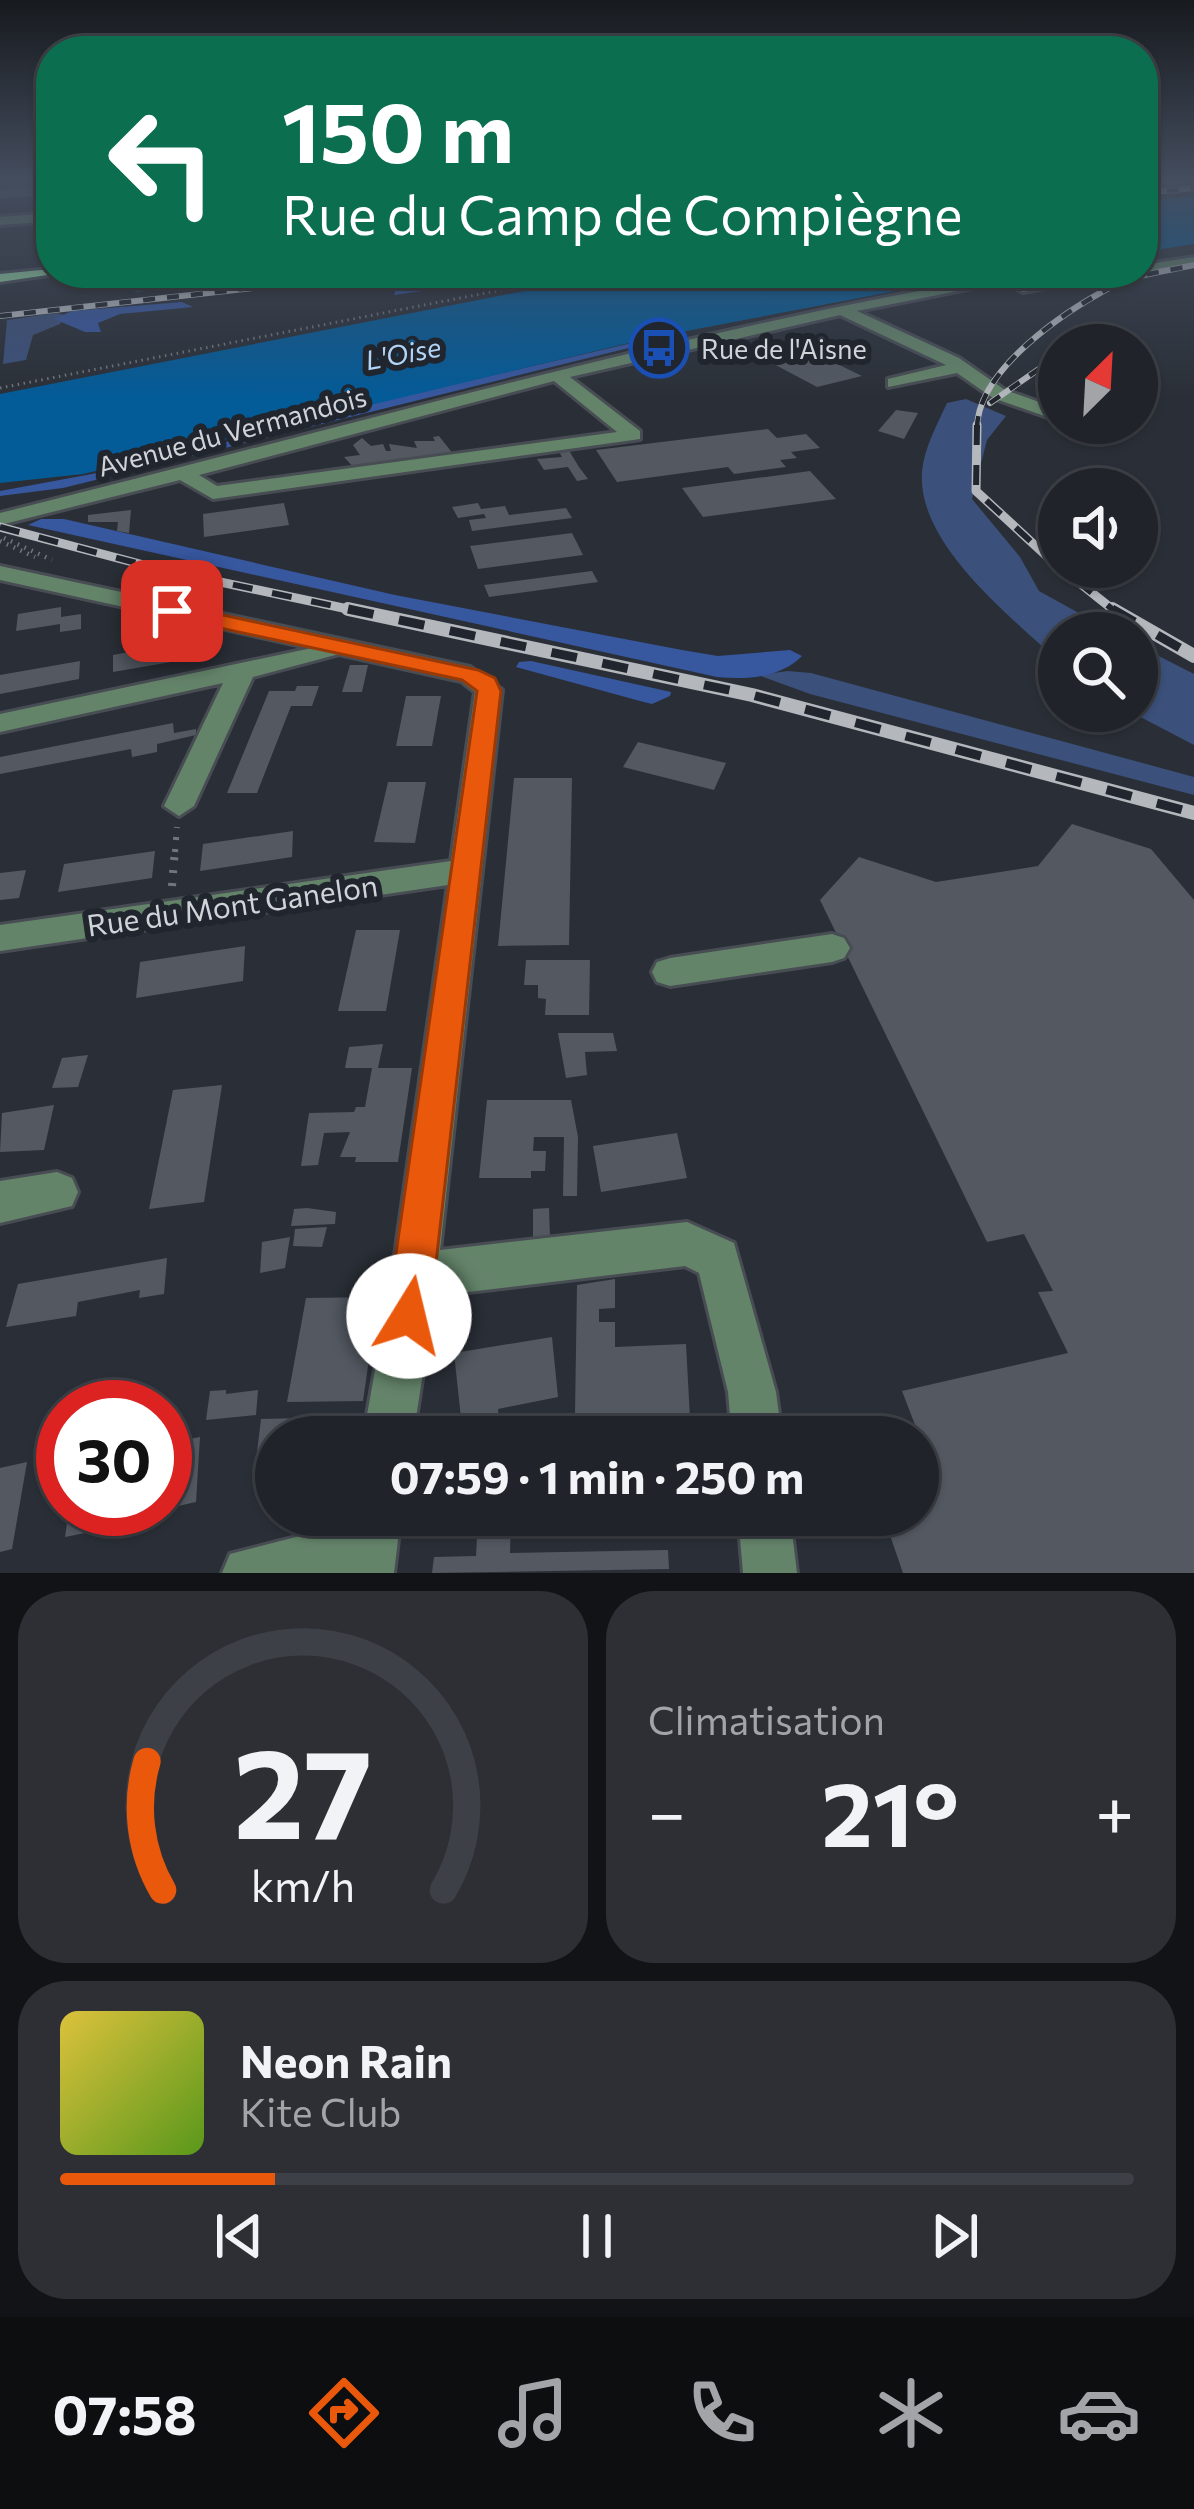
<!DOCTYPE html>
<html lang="fr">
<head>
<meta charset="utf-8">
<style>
	:root { --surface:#202329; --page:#2d2f35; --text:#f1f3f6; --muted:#a2a4a8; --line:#3d4046; --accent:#ea580c }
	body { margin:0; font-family:Commissioner,sans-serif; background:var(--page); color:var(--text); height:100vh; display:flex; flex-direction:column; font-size:45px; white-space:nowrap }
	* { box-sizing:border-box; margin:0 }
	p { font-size:39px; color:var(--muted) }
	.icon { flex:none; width:66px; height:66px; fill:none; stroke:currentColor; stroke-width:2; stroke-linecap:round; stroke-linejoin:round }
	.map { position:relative; height:1573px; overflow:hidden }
	.panel { display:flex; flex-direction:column; gap:18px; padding:18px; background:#121317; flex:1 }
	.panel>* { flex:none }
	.banner { position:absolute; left:36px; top:36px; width:1122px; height:252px; border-radius:48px; box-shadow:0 3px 9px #0004,0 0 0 3px var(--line); background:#0b6e4f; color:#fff; overflow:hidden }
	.needle { width:78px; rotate:24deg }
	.tools { position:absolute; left:1038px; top:324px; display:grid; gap:24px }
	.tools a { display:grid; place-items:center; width:120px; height:120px; border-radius:50%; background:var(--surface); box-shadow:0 3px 9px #0004,0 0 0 3px var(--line); font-size:60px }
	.speed { position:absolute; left:36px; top:1380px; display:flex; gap:24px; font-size:60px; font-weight:700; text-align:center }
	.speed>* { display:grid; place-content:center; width:156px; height:156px; border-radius:50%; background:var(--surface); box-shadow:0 3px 9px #0004,0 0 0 3px var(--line); line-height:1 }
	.speed .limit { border:18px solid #d22; background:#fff; color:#111 }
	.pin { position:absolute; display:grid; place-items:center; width:102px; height:102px; color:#fff; margin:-51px; border-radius:24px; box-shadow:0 6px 18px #0006 }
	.me { position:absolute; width:132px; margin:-66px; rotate:9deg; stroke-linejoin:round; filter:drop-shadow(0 0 9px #0008) }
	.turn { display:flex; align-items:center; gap:42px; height:252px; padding:0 48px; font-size:54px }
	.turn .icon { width:156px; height:156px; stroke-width:2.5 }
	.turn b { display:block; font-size:84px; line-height:102px }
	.big { font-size:90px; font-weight:700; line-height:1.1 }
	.panel .widget { flex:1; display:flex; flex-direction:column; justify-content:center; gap:18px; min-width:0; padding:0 42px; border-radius:48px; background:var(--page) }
	.panel .dial { align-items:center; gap:0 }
	.dial svg { height:312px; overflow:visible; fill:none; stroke:var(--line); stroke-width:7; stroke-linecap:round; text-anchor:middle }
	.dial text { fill:var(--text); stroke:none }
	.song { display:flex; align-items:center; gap:36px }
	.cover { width:144px; height:144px; border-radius:18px; background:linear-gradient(135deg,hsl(50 70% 55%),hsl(90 70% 35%)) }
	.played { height:12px; border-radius:6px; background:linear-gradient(90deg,var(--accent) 20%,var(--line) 20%) }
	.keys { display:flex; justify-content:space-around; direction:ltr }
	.heat { display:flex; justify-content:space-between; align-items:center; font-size:66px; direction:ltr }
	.panel .tiles { flex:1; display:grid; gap:18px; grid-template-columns:1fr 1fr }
	.widget:last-child { grid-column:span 2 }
	.trip { position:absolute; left:255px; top:1416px; width:684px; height:120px; border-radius:60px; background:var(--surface); box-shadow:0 3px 9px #0004,0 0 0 3px var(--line); font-weight:700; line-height:120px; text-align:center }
	.tabs { display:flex; height:192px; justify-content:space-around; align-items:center; background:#0d0e10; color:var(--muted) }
	.tabs .icon { width:84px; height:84px }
	.tabs .on { color:var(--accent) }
	.tabs b { font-size:54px; color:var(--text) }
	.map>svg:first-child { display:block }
</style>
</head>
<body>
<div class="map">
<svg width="1194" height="1573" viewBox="0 0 1194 1573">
	<rect width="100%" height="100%" fill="#2a2f37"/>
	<path fill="#3b507a" d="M178,273H278L139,292L100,287Z
		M56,313L65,315L60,324L33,335L26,360L3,364L7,320Z
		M966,399L1006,416L987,440L972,499L1020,557L1039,591L1115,633H1059V662C1011,616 917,545 922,472C924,448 937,425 947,403Z
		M1137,645L1194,674V745L1129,711H1137Z
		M788,671L811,673L1194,777V795L810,694L758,675Z"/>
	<path fill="#37579f" d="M465,273H551L394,295L399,280Z
		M182,302L193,307L120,314L98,323L101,332H85L54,319L72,311Z
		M645,340L657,341L63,488L0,496V491L146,464L335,412Z
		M41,519H64L395,595L682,650L718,656L790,650L802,656C780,678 747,680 717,677L28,525Z
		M531,661L671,692L670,696L652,704L640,701L516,667L519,662Z"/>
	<path fill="#035b98" d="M1194,196V244L1143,252V201Z
		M616,273H990L676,333L663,341L650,338L83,474L0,483V394Z"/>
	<path fill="#535861" d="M51,185V195L0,198V189Z
		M813,352L862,376L817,387L770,362Z
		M896,410L918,413L904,439L878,431Z
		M768,429L777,438L806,434L820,448L791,452L797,458L780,460L786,467L734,474L728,467L617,482L596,450Z
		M439,436L454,455L355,469L344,457L360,455L353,445L362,438L371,446L383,444L386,451H391L389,444L417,448L414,441H435L433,437Z
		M568,449L579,467L588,479L577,481L568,467L544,470L537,459L562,457L558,450Z
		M810,471L836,499L703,517L682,488Z
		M284,503L289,525L204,537L203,514Z
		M478,503L481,509L505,506L509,515L566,508L572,518L472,531L469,520L486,518L484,514L458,518L452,507Z
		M131,510L129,533L117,531L118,522H88V515Z
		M572,533L583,555L478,569L470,546Z
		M592,571L598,582L489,597L484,585Z
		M61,607V617L81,614V629L60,632V624L16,631L18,614Z
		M198,639L200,657L113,672V655Z
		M80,661L79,679L0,694V675Z
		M350,665H368L362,692H342Z
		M297,686H319L312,706H291L257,793H227L269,691H295Z
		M406,696H441L432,746H396Z
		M173,723L174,733L196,729V735L157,744V752L132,757L131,749L0,774V757Z
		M638,742L726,763L714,790L623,767Z
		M514,778H572L569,945L498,946Z
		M388,782H426L415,843L374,842Z
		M1072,824L1151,849L1194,900V1573H903L883,1515H918V1437H897L917,1430L902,1391L1068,1353L1038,1292L1053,1291L1024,1234L987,1242L820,900L859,857L936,882L1038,866Z
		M293,831L292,857L200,871L203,844Z
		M155,851L152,878L58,892L64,864Z
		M26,870L19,898L0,900V873Z
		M356,930H400L386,1011H338Z
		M245,946L243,981L136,998L140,962Z
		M526,960H590L589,1015H545L546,999L538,998V985H524Z
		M558,1033H613L617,1051L585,1052L587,1075L566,1078Z
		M383,1044L378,1068H412L398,1162H355L356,1157H340L350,1132L324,1133L318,1165L301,1166L309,1113L354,1112L356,1107H365L372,1068H345L349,1047Z
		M88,1055L78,1087L52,1088L62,1058Z
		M222,1085L204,1202L149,1209L173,1090Z
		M487,1100H571L578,1137L577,1196H563L564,1137H534L533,1151H546L545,1171H531V1178H479Z
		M54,1105L44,1150L0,1152L2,1113Z
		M677,1133L687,1178L601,1192L593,1146Z
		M307,1208L336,1212L335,1224L291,1226L294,1209Z
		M549,1208L550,1237L533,1239V1209Z
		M327,1227L322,1247L293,1246L295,1229Z
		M290,1237L285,1268L260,1273L262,1242Z
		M167,1258L164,1294L139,1298L140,1290L78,1302L76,1316L6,1327L18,1284Z
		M615,1279V1308L599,1309V1322H615V1347L686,1344L691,1437H554L555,1414H575L577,1285Z
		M378,1297L363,1401L287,1402L306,1298Z
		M552,1337L558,1397L498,1409L501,1436L463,1437L454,1353Z
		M226,1390V1394L258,1390L256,1415L206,1420L210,1391Z
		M304,1418L301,1437H276L275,1459L256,1460L261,1419Z
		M200,1437L196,1502L165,1509V1444Z
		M27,1462L12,1549L0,1552V1468Z
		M69,1509H158V1511L142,1515L141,1522L65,1537Z
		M450,1515H511L510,1553L668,1550L669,1569L432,1573L434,1557L476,1556L477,1537L448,1538Z"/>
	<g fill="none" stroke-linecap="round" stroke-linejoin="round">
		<defs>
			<path id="minor" d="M1194,178V181L1143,186V180Z
				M51,213V221L0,225V217Z
				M1194,257V265L1143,273H1142L1143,265Z
				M1017,273H1048L857,311L959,358L1005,390L1059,409V421L993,398L957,373L888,387V379L946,365L840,315L570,377L640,431V439L213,499L180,480L0,525V513C338,429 673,332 1017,273ZM554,381L617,432L217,486L199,475Z
				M1092,273H1126L1023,292L1016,288Z
				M0,566L470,667L502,690L440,1250L687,1222L734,1243L776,1392L782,1437H732L728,1392L699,1273L685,1266L435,1296L413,1437H363L392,1276L448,885L0,951V925L451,861L475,692L461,681L339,654L253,677L194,806L179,816L164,806L223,683L0,732V714L312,648L0,580Z
				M832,934L844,938L850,948L844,958L832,962L670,986L657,982L652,972L657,962L670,958Z
				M57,1172L72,1178L78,1192L72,1206L0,1223V1181Z
				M349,1515H401L394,1573H222L230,1554L347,1524Z
				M738,1515H790L797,1573H743Z"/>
			<path id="major" d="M51,269V273H61L0,282V274Z"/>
		</defs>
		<use href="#minor" stroke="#484d54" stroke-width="6"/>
		<use href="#major" stroke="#484d54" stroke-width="6"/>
		<path stroke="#71757c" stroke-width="3" stroke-dasharray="1.5 4.5" stroke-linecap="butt" d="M0,388L588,273"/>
		<path stroke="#71757c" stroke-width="4.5" stroke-dasharray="1.5 6" stroke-linecap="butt" d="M4,538L52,560
			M0,541L35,557"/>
		<path stroke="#71757c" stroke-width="6" stroke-dasharray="3 9" stroke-linecap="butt" d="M175,852L177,827"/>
		<path stroke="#71757c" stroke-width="8" stroke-dasharray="3 10" stroke-linecap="butt" d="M172,886L175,849"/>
		<use href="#minor" fill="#64846a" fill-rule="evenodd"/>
		<use href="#major" fill="#95dba3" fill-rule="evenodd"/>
		<defs>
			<path id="rail-far2" d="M1143,193L1194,188
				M0,316L389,273
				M990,403L1049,362
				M977,428C978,369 1065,311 1113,286C1136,274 1169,271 1194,265"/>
			<path id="rail-far1" d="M977,425L976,491L1052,561L1116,612
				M0,527L159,569L362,612"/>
			<path id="rail" d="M348,609L752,695L1194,813
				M1112,609L1194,656"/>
		</defs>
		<use href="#rail-far2" stroke="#b4b8bd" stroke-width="6"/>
		<use href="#rail-far1" stroke="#b4b8bd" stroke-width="9"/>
		<use href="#rail" stroke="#b4b8bd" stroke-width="14"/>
		<use href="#rail-far2" stroke="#21252d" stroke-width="4.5" stroke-dasharray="12" stroke-linecap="butt"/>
		<use href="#rail-far1" stroke="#21252d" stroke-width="6" stroke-dasharray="20" stroke-linecap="butt"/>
		<use href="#rail" stroke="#21252d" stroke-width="9" stroke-dasharray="26" stroke-linecap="butt"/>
	</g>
	<linearGradient id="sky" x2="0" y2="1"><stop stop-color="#171a1e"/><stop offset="0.45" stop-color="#444d5e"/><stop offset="1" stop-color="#444d5e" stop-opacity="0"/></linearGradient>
	<rect width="1194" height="398" fill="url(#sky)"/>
	<path fill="#ea580c" stroke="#983908" stroke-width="3" d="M172,604L478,670L495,678L501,691L430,1316L424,1331L409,1338L394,1331L387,1316L477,691L462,680L164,616L161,611Z"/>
	<defs>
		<symbol id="bus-ring" viewBox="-11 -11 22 22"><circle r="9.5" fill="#21252d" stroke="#1a4fb4" stroke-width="1.5"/><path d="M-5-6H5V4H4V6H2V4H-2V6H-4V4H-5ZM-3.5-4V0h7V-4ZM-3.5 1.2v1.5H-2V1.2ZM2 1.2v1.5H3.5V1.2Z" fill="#1a4fb4"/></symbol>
	</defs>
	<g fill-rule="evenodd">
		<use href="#bus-ring" x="626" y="315" width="66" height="66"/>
	</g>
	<g text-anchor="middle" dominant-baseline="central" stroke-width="12" stroke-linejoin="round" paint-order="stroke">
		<g font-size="27" fill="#d0d3d8" stroke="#21252d" text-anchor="start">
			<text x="701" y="348">Rue de l'Aisne</text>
		</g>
		<g font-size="27" font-style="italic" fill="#b1d4f7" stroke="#21252d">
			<text transform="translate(403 353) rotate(-11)">L'Oise</text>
		</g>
		<g font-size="27" fill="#d0d3d8" stroke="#21252d">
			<text transform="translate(232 431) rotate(-15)">Avenue du Vermandois</text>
		</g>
		<g font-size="30" fill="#d0d3d8" stroke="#21252d">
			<text transform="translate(232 904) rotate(-8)">Rue du Mont Ganelon</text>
		</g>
	</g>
</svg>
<div class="tools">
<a><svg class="needle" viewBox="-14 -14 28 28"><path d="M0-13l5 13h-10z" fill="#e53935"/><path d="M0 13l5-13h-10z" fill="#a2a4a8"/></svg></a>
<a><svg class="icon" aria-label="sound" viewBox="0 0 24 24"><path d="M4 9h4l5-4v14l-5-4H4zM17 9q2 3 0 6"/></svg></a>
<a><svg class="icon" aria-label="search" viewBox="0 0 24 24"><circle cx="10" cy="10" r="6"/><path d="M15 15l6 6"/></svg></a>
</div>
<div class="speed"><div class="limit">30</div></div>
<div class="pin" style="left:172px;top:611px;background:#d93025"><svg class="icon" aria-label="arrive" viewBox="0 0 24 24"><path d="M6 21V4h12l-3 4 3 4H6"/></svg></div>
<svg class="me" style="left:409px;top:1316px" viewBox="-20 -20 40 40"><circle r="19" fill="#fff"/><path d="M0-13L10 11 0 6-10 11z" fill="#ea580c"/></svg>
<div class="trip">07:59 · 1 min · 250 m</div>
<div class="banner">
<div class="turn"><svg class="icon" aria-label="left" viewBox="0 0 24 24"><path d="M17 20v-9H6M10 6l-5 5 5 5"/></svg><div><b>150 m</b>Rue du Camp de Compiègne</div></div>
</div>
</div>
<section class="panel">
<div class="tiles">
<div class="widget dial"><svg viewBox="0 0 100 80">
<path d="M14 69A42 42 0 1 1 86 69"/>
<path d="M14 69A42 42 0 0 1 10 36" stroke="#ea580c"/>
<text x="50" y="56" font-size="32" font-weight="700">27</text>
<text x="50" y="72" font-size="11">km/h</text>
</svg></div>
<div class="widget"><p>Climatisation</p>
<div class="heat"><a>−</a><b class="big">21°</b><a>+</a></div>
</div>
<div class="widget">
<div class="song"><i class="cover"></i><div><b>Neon Rain</b><p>Kite Club</p></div></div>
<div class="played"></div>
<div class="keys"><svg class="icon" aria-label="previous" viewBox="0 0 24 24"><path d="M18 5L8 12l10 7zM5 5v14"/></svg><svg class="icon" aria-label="pause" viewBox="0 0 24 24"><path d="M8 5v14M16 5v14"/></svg><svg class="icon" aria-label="next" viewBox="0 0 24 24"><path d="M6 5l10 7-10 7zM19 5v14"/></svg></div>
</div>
</div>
</section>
<nav class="tabs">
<b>07:58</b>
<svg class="icon on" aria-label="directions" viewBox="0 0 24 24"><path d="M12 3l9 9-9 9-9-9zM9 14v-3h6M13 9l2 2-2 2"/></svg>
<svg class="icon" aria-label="music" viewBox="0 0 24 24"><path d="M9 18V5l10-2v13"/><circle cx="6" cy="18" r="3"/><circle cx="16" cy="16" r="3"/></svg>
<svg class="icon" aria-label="phone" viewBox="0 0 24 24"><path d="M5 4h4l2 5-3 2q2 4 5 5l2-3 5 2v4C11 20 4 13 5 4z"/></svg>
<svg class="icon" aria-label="climate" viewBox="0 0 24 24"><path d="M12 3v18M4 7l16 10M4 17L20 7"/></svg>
<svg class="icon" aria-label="car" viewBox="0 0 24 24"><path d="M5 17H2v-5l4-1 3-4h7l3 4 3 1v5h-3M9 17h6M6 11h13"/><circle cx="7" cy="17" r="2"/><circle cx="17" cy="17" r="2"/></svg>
</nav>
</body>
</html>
